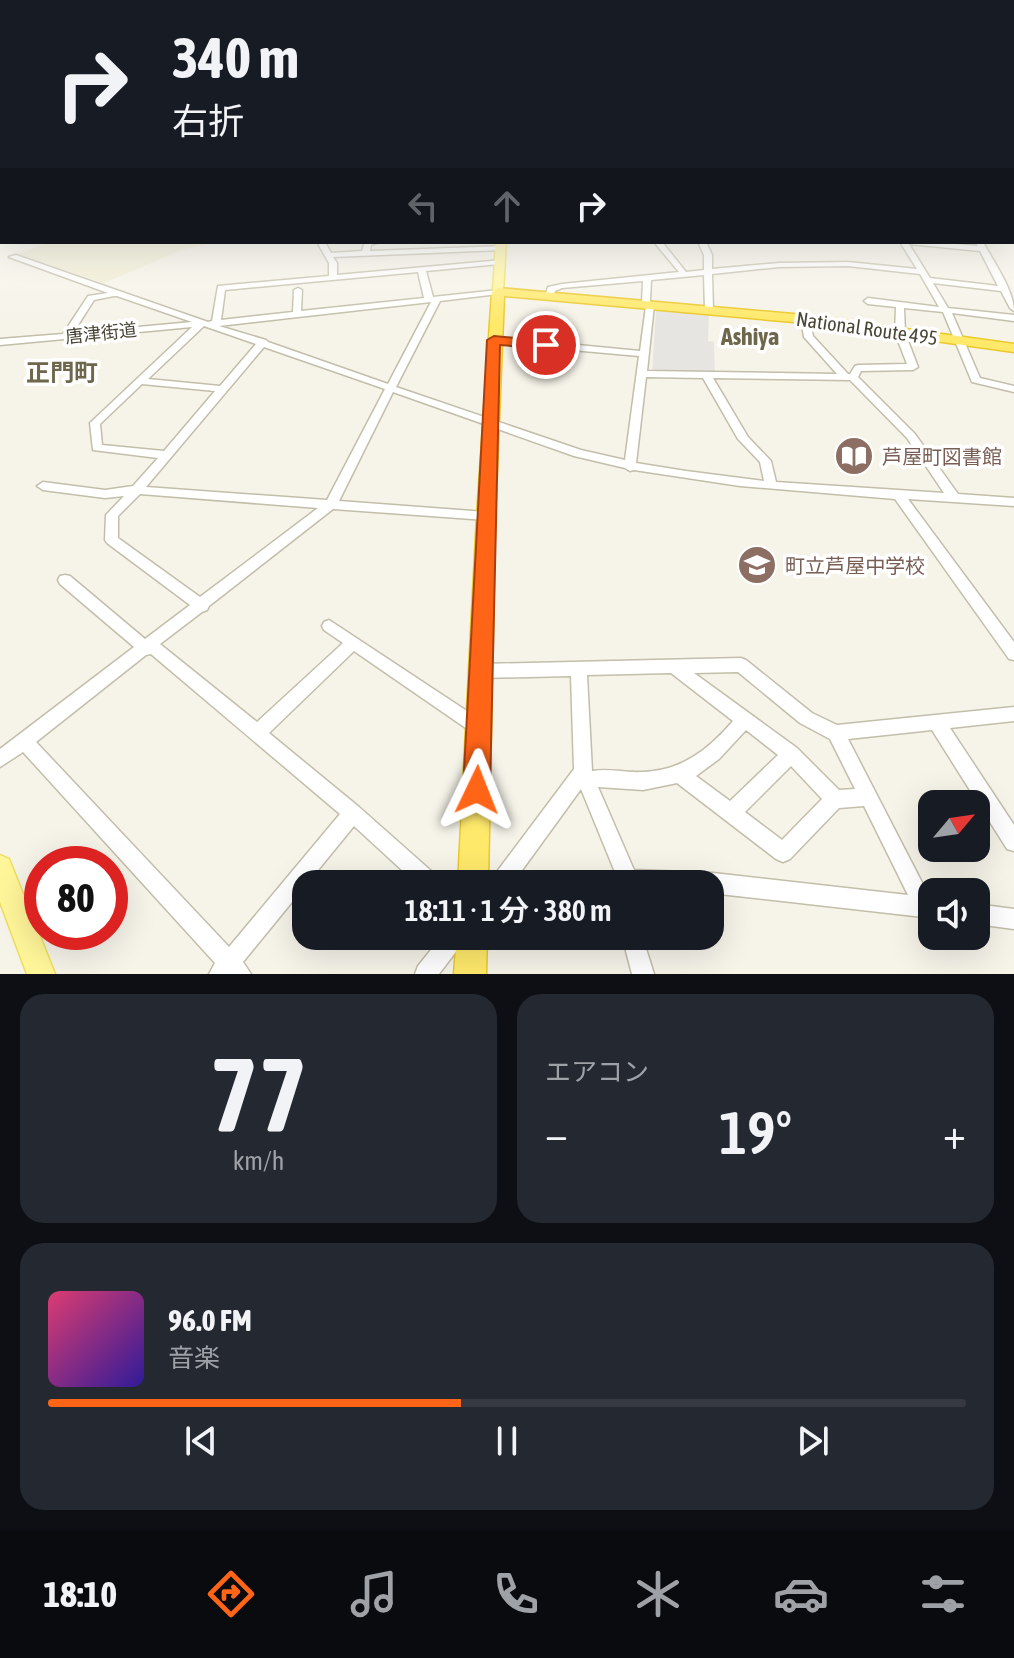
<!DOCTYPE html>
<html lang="ja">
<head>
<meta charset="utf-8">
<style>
	:root { --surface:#171b24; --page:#242831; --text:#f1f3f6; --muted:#9ea1a6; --line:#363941; --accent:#ff6417 }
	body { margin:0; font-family:"Asap Condensed","Noto Sans JP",sans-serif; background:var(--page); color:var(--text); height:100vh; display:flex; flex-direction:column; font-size:30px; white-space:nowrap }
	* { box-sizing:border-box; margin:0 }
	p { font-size:26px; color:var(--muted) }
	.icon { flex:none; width:44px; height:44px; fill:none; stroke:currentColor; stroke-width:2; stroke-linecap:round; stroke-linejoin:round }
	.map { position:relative; height:974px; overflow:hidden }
	.side { display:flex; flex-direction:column; gap:20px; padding:20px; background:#0d0f14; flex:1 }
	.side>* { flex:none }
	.hud { position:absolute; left:0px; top:0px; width:1014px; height:244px; box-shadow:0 8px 32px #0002; background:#171b24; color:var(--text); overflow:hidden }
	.needle { width:52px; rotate:61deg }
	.controls { position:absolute; left:918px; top:790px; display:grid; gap:16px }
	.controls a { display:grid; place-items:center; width:72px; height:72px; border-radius:16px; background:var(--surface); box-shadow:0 8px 32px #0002; font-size:40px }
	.speed { position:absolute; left:24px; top:846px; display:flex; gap:16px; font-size:40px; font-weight:700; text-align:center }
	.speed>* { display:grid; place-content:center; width:104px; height:104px; border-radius:50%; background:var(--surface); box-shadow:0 8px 32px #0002; line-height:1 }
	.speed .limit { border:12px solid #d22; background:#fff; color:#111 }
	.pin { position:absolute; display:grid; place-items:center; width:68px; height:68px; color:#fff; margin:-34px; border:4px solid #fff; border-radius:50%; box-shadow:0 2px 8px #0007 }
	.me { position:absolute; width:88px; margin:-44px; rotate:2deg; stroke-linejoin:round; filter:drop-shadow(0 0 6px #0008) }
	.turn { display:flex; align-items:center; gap:28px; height:168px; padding:0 40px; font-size:36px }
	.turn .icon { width:104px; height:104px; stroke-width:2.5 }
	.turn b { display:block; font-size:56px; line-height:68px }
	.lanes { display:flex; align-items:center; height:76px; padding:0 40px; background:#0003; justify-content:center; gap:40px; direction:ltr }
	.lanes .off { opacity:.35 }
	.big { font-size:60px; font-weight:600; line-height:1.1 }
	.side .widget { flex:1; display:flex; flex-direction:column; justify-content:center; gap:12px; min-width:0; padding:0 28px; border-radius:24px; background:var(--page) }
	.side .dial { align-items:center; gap:0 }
	.dial b { font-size:104px; line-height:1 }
	.song { display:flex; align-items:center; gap:24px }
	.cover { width:96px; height:96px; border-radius:12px; background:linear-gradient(135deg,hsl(340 70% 55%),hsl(250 70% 35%)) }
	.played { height:8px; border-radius:4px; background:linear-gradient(90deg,var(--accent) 45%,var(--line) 45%) }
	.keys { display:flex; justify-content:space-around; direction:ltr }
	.heat { display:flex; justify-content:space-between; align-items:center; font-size:44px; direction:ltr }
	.side .tiles { flex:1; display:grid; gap:20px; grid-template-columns:1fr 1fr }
	.widget:last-child { grid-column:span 2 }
	.trip { position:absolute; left:292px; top:870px; width:432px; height:80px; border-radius:24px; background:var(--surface); box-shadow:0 8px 32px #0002; font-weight:600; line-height:80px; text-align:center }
	.menu { display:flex; height:128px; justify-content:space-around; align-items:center; background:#090b0e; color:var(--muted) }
	.menu .icon { width:56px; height:56px }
	.menu .current { color:var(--accent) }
	.menu b { font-size:36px; color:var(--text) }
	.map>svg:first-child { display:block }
</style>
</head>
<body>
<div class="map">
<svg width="1014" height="974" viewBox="0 0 1014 974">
	<rect width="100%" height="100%" fill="#f6f4e9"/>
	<path fill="#f0edd2" d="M51,242H220L184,249L104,283L18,254Z"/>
	<path fill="#e7e5e1" d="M656,309L709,314L708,341L714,342L715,376L652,372Z"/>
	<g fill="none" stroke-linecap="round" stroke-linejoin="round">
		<defs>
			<path id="minor" d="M1012,202L1014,203V210L1012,209Z
				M317,242H325L331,253L362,251L365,242H380L371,245L370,251L504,246L505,248L501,250L333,257L337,263V275L502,260L503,262L499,264L426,271L433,297L498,290L502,292L498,294L440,301L396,387L581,450L625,460L639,356L494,343L489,340L494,337L640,351L646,306L642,302L643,281L562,288L555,291L552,298H549L545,296L548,287L562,284L679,272L654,242H662L686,272L704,270V255L698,242H706L712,255V269L779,263L848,262L917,269L900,242H934L978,246L975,242H983C993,261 1014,290 1014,311L1010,308L1001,291L933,283L948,308L1014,315V321L952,313L980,378L1014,386V392L972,382L943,312L904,308L905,333L918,367L913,370L861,371L858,377L915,434L958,494L1014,498V506L908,499L1014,642V660L1009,659L895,499L740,486L634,470L630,471L625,468L574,456L393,392L339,501L486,512L492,516L490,519L486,520L333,509L209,606L207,610L202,612L160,644L257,722L343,643L324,630L322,626L324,622L329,620L485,723L487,728L485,733L479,736L473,733L354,651L269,733L359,807L438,877L441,884H417L354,826L243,962L251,974H209L215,963L23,752L0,767V749L134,647L60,584L58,580L60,576L65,575L70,576L145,639L190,605L107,543L105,540L106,515L124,496L105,498L43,490L37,486L43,482L105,490L133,486L158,458L93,450L90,423L192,327L0,345V339L63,334L88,296L108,293L9,257L16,255L208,322L212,321L218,286L329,276V263ZM909,244L980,251L998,286L930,278ZM848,266L920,274L939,307L868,298L864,301L868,304L896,307L895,333L907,364L858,365L855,366L850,374H848L813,336L809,319L805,316L801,319L804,337L837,374L647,371L654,305L650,301L651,280L704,275L705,310L709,313L713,310L712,274L779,267ZM418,272L424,298L301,311L302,290L298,288L294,290L293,312L221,320L225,290ZM114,296H117L192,322L73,333L94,300ZM431,302L388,384L268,342L266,340L219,326ZM204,326L256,344L220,386L148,379ZM264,347L385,389L327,500L146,487ZM646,377L703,378L738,439L760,462L764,481L686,471L636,463ZM713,378L850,380L907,438L944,493L776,482L771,461L748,437ZM142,384L215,391L164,451L102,445L100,424ZM140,494L318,508L200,597L118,538V516ZM151,654L340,814L229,947L36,742L146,655Z
				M741,658L746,660L812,713L837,725L1014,707V721L950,728L1014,825V851L1007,849L932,730L848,739L930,898H932V918L710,893V884H593L596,877L615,872L581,789L512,884H490L493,877L574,769L571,676L481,678L476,676L473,671L476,666L481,664ZM738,672L800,723L830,739L855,789L839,790L797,748L694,673ZM671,673L733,721C709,749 682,771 642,772C625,773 609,768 592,771L587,675ZM746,730L778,755L730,801L696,776L719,759ZM791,766L822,799L782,840L745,812ZM677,783L776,859L783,862L790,859L839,808L864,806L908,895L713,873L634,870L598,787L643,790Z
				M976,904L1014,909V929L976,924Z
				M442,936H481L482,939L479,946L472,949H458L439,974H415L418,966Z
				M622,936H642L654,974H632Z"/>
			<path id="major" d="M496,242H506L503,292L498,295L493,292Z
				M0,855L9,859L55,974H27L0,902Z"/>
			<path id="highway" d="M498,288L805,315L1014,344V352L805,323L504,296L495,516L488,884H458L477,516L492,292Z
				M457,936H487L486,974H454Z"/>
		</defs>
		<use href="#minor" stroke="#c2beaa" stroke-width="3"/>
		<use href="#major" stroke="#eede5e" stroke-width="3"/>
		<use href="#highway" stroke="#ebc82d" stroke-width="3"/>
		<use href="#minor" fill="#fff" fill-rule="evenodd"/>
		<use href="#major" fill="#fff599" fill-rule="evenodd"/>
		<use href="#highway" fill="#ffe96b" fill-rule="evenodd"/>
	</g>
	<linearGradient id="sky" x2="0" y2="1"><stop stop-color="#8bbaee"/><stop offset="0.58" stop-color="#fbfaf5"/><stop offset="1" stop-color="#fbfaf5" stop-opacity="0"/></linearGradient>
	<rect width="1014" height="322" fill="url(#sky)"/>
	<path fill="#ff6417" stroke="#a6410f" stroke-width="2" d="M494,336L546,341L553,345L546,349L500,345L490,790L486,800L477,804L467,800L463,790L487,340Z"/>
	<defs>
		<symbol id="library-disc" viewBox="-11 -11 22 22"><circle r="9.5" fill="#8d6e63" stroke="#fff"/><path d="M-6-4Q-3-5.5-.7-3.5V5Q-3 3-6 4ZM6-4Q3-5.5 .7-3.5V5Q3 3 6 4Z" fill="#fff"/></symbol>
		<symbol id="school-disc" viewBox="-11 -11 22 22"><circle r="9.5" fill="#8d6e63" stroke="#fff"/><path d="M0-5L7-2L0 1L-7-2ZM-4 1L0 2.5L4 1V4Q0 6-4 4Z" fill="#fff"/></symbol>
	</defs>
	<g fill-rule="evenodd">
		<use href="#library-disc" x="832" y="434" width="44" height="44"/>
		<use href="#school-disc" x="735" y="543" width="44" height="44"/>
	</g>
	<g text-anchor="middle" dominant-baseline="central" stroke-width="7" stroke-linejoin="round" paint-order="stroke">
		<g font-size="18" fill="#4a4636" stroke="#fff">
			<text transform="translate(101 333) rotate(-6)">唐津街道</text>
		</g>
		<g font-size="20" fill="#4a4636" stroke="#fff">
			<text transform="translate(867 328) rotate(8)">National Route 495</text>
		</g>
		<g font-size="20" fill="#785e54" stroke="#fff" text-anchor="start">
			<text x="882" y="456">芦屋町図書館</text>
			<text x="785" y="565">町立芦屋中学校</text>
		</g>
		<g font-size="24" font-weight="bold" fill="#6e674c" stroke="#fff">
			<text x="750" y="336">Ashiya</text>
		</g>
		<g font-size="24" font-weight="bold" fill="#6e674c" stroke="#fff">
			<text x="62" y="372">正門町</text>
		</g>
	</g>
</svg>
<div class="controls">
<a><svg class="needle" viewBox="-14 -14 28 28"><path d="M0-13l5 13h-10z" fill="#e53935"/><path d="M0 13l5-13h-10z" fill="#9ea1a6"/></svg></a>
<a><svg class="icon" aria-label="sound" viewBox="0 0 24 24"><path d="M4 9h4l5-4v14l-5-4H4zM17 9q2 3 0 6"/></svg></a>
</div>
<div class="speed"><div class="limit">80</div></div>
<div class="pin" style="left:546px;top:345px;background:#d93025"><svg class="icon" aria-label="arrive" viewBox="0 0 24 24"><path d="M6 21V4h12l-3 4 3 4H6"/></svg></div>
<svg class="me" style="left:477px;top:790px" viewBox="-20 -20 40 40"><path d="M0-17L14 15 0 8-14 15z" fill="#ff6417" stroke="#fff" stroke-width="4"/></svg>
<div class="trip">18:11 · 1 分 · 380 m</div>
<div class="hud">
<div class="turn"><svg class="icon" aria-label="right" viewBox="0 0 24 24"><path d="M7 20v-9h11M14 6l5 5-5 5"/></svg><div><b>340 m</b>右折</div></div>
<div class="lanes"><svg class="icon off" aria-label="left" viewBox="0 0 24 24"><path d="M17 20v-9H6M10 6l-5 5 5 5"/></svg><svg class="icon off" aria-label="ahead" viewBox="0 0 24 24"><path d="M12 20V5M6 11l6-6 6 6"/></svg><svg class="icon" aria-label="right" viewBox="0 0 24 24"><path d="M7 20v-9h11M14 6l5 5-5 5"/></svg></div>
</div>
</div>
<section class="side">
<div class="tiles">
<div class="widget dial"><b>77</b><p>km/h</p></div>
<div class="widget"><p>エアコン</p>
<div class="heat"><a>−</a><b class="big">19°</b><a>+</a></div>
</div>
<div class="widget">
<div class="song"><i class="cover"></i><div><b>96.0 FM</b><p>音楽</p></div></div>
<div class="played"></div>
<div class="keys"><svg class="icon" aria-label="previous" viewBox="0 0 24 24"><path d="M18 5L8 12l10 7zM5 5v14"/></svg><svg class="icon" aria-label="pause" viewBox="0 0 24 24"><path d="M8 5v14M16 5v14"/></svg><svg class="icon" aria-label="next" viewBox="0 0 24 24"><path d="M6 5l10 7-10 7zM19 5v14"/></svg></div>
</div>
</div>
</section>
<nav class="menu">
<b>18:10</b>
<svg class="icon current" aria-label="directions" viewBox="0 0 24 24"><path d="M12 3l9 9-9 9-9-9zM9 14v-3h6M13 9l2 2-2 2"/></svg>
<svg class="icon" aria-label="music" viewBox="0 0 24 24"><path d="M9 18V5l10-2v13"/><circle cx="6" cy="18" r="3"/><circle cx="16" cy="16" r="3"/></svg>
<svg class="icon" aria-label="phone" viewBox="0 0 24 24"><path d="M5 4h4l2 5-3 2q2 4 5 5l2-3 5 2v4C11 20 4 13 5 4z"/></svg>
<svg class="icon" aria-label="climate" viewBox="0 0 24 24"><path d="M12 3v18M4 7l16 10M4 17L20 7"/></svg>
<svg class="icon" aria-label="car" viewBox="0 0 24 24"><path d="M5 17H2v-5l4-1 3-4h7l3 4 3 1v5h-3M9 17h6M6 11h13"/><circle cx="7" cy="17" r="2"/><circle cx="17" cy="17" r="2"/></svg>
<svg class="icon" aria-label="filters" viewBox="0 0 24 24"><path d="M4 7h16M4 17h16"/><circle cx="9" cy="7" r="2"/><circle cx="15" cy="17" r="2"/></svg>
</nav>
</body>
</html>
